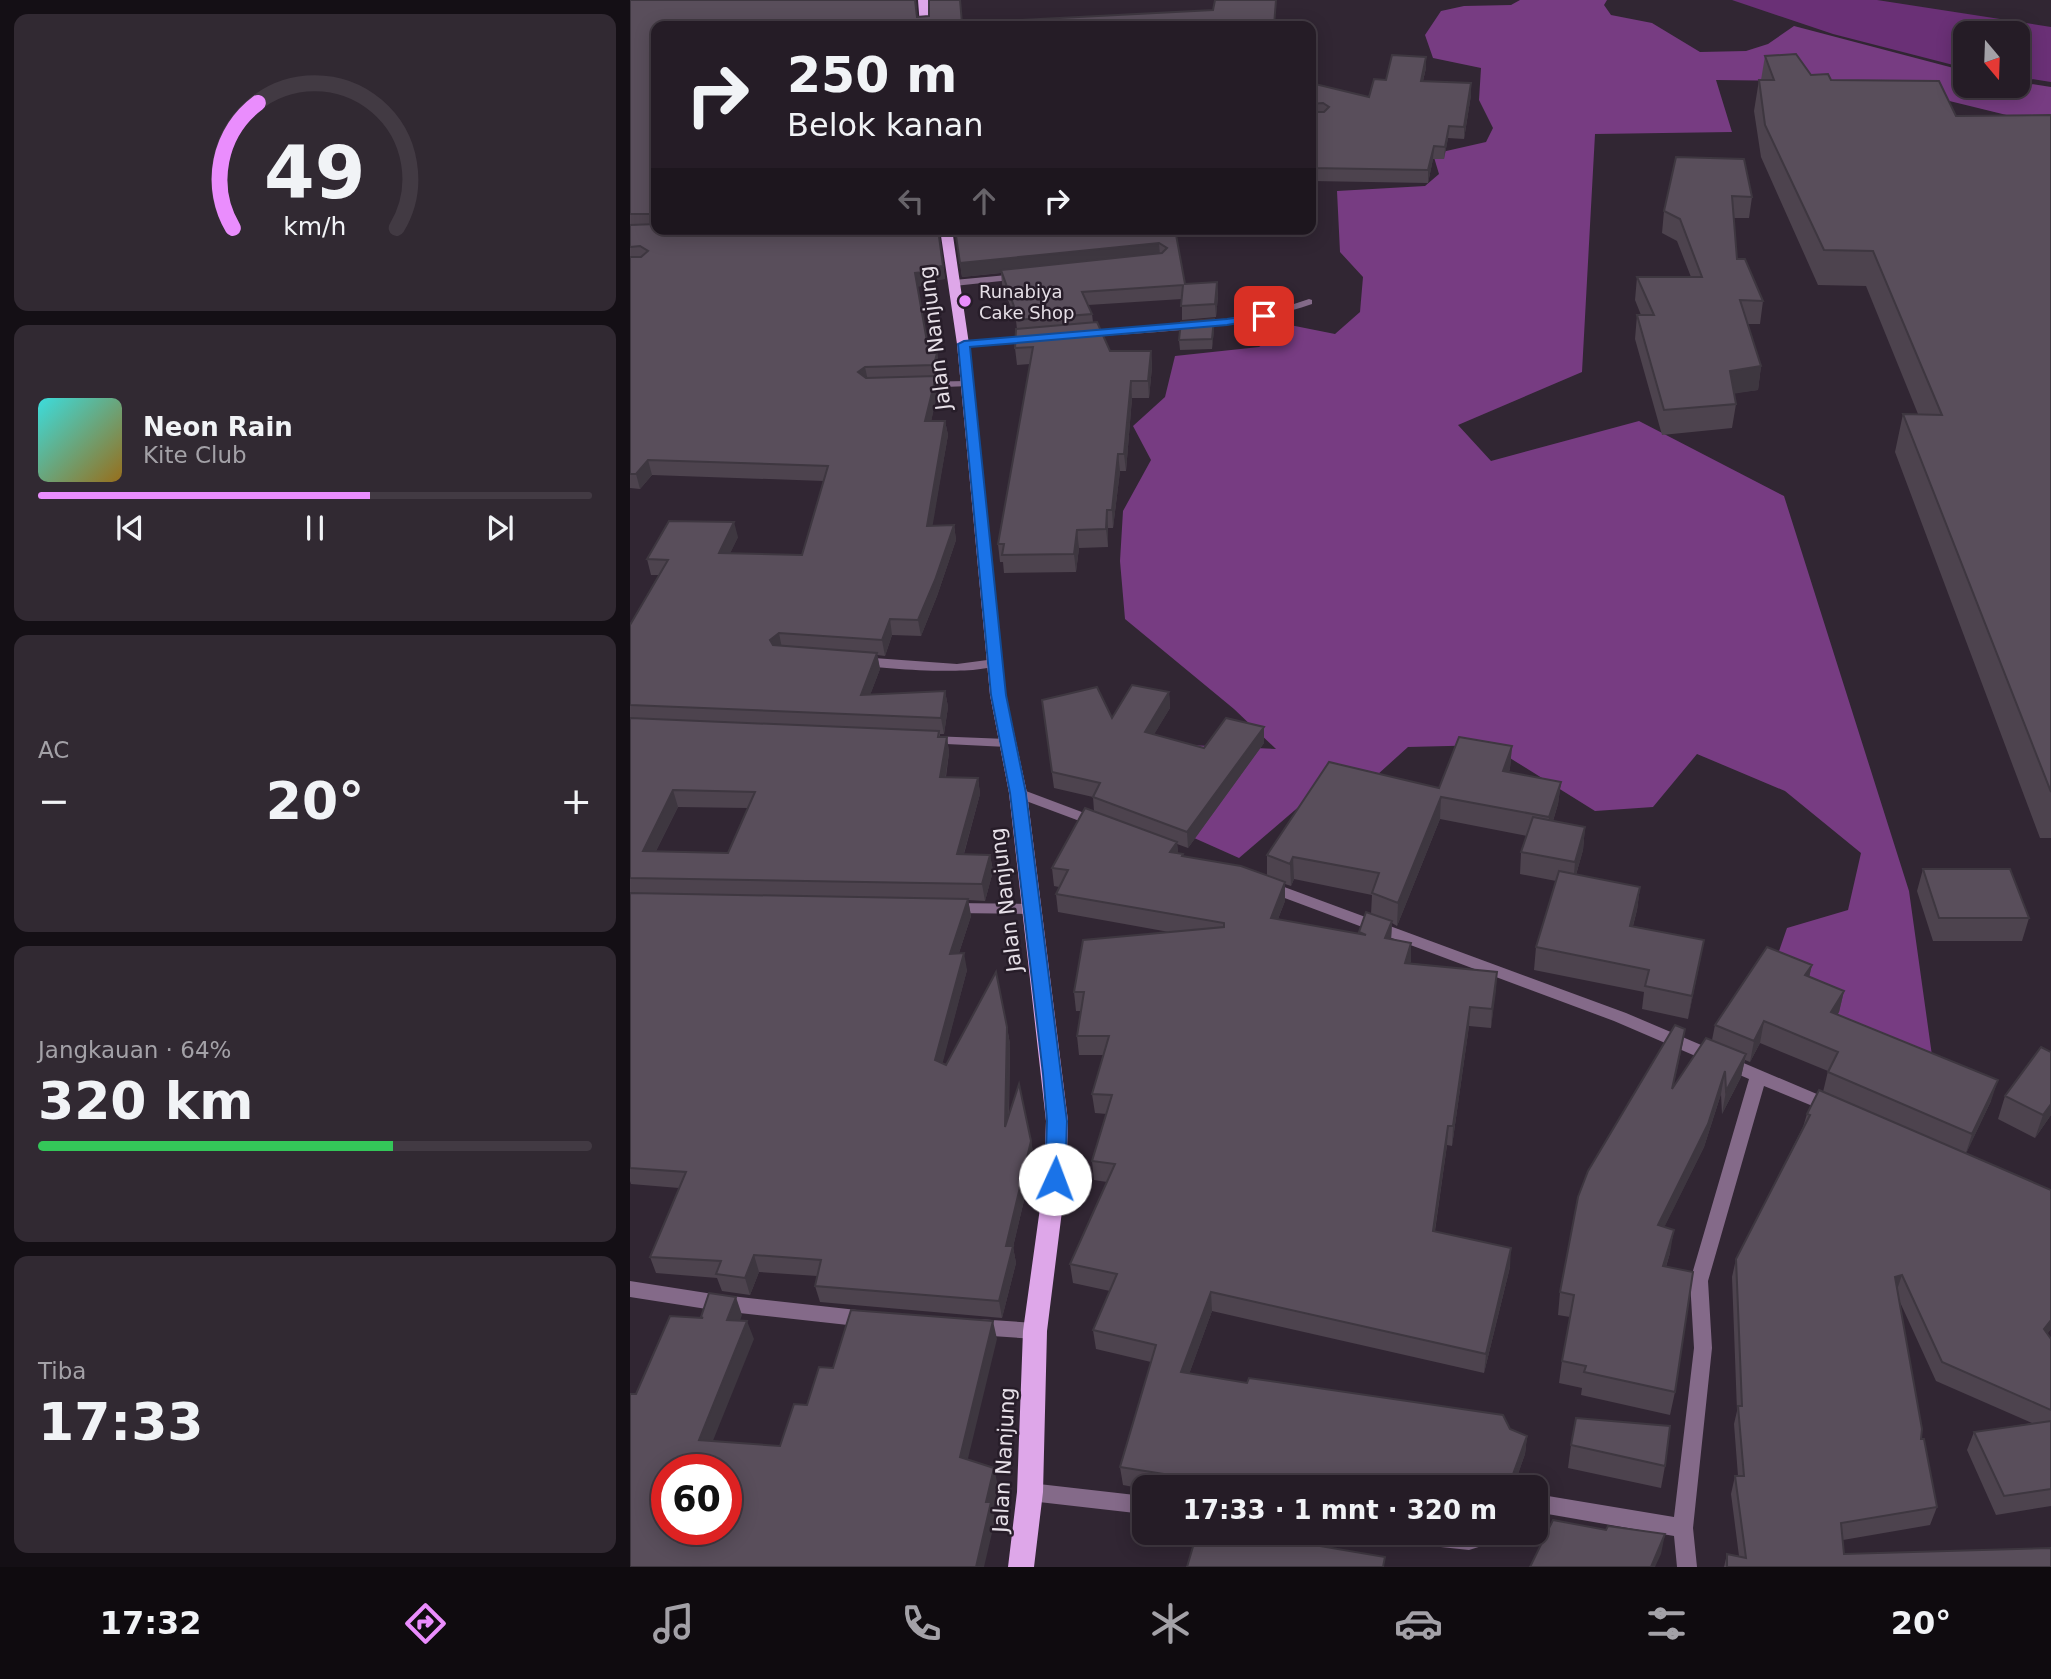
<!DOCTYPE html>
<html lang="id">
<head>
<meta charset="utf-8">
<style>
	:root { --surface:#251c26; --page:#312932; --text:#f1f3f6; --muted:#a3a1a7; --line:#423a43; --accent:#ea8dfd }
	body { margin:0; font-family:"DejaVu Sans",sans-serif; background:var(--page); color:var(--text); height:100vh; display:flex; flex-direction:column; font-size:26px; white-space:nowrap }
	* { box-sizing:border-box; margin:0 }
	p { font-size:23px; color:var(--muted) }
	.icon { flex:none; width:38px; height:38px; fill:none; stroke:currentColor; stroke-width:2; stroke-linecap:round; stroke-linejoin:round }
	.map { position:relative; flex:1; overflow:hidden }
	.panel { display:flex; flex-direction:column; gap:14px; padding:14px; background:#140f15; width:630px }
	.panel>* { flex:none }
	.guide { position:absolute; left:21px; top:21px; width:665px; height:214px; border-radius:14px; box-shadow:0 4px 18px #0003,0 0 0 2px var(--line); background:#251c26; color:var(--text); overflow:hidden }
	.needle { width:46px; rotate:161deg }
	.buttons { position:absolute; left:1323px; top:21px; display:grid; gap:14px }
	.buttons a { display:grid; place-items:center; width:77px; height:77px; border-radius:14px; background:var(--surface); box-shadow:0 4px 18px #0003,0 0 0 2px var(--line); font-size:35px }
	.speed { position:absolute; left:21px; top:1454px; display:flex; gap:14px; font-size:35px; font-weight:700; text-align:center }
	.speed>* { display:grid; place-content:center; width:91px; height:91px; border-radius:50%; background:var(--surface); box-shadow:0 4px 18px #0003,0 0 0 2px var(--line); line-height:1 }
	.speed .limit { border:10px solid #d22; background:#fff; color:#111 }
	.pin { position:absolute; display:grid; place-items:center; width:60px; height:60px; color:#fff; margin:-30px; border-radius:14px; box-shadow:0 4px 10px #0006 }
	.me { position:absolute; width:77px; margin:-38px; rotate:2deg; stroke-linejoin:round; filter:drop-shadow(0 0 5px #0008) }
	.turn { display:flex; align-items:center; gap:24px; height:147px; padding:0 21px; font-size:32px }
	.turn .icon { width:91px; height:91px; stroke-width:2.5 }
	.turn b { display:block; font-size:49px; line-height:60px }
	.lanes { display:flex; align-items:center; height:66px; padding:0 21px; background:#0003; justify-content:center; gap:35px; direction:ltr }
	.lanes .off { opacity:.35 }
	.big { font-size:52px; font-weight:800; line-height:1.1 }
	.panel .tile { flex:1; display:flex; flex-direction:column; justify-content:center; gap:10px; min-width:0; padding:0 24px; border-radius:14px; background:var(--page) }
	.panel .dial { align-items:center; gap:0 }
	.dial svg { height:182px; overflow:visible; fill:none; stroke:var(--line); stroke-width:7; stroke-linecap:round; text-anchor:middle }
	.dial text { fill:var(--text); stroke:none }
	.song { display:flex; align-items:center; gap:21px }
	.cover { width:84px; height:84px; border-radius:10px; background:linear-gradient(135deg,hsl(180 70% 55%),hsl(40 70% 35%)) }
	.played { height:7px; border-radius:4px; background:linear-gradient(90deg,var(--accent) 60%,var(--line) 60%) }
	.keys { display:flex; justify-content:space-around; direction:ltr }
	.heat { display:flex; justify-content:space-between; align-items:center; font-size:38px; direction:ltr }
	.charge { height:10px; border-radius:5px; background:linear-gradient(90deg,#34c759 64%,var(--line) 0) }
	.trip { position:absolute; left:502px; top:1475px; width:416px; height:70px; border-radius:14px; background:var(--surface); box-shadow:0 4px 18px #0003,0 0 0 2px var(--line); font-weight:800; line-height:70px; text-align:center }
	.tabs { display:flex; height:112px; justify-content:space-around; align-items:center; background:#0f0b0f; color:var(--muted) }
	.tabs .icon { width:49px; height:49px }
	.tabs .selected { color:var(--accent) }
	.tabs b { font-size:32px; color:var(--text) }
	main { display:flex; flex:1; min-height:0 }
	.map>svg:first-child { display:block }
</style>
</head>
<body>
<main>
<section class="panel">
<div class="tile dial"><svg viewBox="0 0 100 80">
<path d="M14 69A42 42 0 1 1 86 69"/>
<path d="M14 69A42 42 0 0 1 25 14" stroke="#ea8dfd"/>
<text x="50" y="56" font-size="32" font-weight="700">49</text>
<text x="50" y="72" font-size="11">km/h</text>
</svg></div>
<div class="tile">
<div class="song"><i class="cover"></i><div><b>Neon Rain</b><p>Kite Club</p></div></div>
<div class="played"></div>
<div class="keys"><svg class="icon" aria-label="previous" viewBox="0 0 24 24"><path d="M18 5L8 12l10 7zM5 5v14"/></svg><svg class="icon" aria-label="pause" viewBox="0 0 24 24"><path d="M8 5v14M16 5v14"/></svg><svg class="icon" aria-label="next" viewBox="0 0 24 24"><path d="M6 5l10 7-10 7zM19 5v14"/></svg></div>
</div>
<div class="tile"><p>AC</p>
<div class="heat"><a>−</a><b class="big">20°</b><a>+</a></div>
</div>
<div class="tile"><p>Jangkauan · 64%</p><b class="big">320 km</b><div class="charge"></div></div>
<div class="tile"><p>Tiba</p><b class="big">17:33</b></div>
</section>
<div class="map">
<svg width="1421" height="1567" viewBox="0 0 1421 1567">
	<rect width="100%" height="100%" fill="#312633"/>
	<path fill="#773c82" d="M890,0H977L974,5L981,15L1022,23L1070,52L1116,51L1138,44L1164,26L1335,71V86H1388V82L1421,87V126L1242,82L1086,80L1102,132L965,134L952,372L828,425L861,461L1009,421L1154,496L1279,891L1305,1077L1139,980L1157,928L1218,910L1231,853L1155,791L1067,754L1023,807L965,811L859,745L778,747L747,775L679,798L609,858L479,800L535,744L646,749L604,709L495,619L490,561L493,511L521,460L503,426L535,397L545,356L629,347L660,325L705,334L730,312L733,277L710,252L707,191L795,186L809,174L803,154L856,142L863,128L849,100L851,68L803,58L795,35L811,11L834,6L881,5Z"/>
	<path fill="#6a3076" d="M1102,0H1247L1421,27V82L1388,77V33H1335V68L1203,34Z"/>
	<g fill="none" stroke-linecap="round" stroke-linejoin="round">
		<path fill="#846a89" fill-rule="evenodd" d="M388,274L391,275V279L324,286L319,283L324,280Z
			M679,299L682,300V304C608,329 531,332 453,337L448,334L453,331L597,319L649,309Z
			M405,335L410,338L409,340L333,347L328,344L333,341Z
			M336,381L341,384L340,386L288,388L283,385L288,382Z
			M230,657L327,664L365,659L371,663C354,677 250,669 225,664L224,661Z
			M301,736L377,739L384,743L377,747L296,743L294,740L296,737Z
			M388,788L473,820L475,823L468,828L463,826L383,796L381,793L383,790Z
			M638,881L996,1013L1208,1103L1210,1108L1208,1113L1202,1114L1134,1086L1078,1281L1082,1348L1063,1528L1067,1567H1047L1044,1536L906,1512V1494L1044,1517L1064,1348L1060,1281L1119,1079L984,1021L633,890L631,886L633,882Z
			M323,903L401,904L406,905L409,909L406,913L401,914L323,913L318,912L315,908L318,904Z
			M0,1281L83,1294L236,1311L243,1313L245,1319L243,1325L236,1327L83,1310L0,1297Z
			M347,1319L405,1323L412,1325L414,1331L412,1337L405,1339L347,1335L340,1333L338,1327L340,1321Z
			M400,1483L514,1496V1514L400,1501L393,1499L390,1492L393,1485Z
			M763,1533H874L871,1540L839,1550L773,1543L766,1540Z"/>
		<path fill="#dea7e9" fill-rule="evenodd" d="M288,0H298L299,26H290Z
			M310,229H322L339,344L376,695L397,793L438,1121L436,1179L417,1331L413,1492L404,1567H378L387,1492L393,1331L414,1179L416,1121L379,793L360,695L327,344Z"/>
	</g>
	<path fill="#4d434e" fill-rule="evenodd" d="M0,0H286L287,17L332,23L645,26H26V229H308L315,279L296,281L297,285L287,286L299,353H307L309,367L306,377L308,390L301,421H315L318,435L302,525H324L326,540L307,596L291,636L262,635L255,656L247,655L250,669L240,695L315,691L318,707L314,734H310V737H317L319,753L316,777L348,778L350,794L334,854L360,855L363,871L355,901L338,900L341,916L329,953L337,970L312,1063L316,1065L377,1027L380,1044L379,1116L401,1141L404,1158L383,1247L386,1263L372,1318L190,1302L185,1286L187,1276L129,1272L120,1295L92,1291L87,1278L26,1273L20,1257L49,1188L1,1184L0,1181V625L29,575H21L17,559L108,537L100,553L172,555L194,481L22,475L10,489L0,488ZM48,807L118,808L98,853L26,851Z
		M1135,56L1181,75L1326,116L1421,115V838H1410L1265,452L1273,414H1288L1236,286L1188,285L1131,157L1124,111L1129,80H1131Z
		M796,57V68L793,81L841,95L834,139L818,138L814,159H803L798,183L681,181V83L739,97L756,80Z
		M1046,157L1122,197L1119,218H1104L1107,259L1133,301L1130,324H1118L1131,366L1128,390L1104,393L1106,404L1102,428L1032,435L1005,339L1007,315H1011L1005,300L1007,277H1061L1047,241L1032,233L1034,211Z
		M325,229H545L555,284L587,282L588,296L586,317L552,320V299L458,305L462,314L463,322L480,351H521L522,367L519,398H502L496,471H490L483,528H478V547L449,548L446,572L374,573L373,562H370L368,544L400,364L387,365L385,348L387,329L386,321L372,284L371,273L332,277Z
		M584,329L582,349L550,350L549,340Z
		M539,692L540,708L524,734L574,748L634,727V743L558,848L547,844L548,853L553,856L637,875V855L809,788L882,746L880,768L879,772L931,782L928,804L923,821L955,827L953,850L946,875L1010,887L1007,910L1003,926L1074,940L1058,1019L1012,1009L1014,992L904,970L906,947L926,881L890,874L891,852L897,836L810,819L767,926L762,923L761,939L781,943L780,963L867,972L861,1028L839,1026L822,1146L817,1145L805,1231L880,1267L854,1373L582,1311L559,1374L880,1429L897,1436L895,1454L883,1488H514V1489L493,1485L490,1467L521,1362L466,1349L463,1330L480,1291L443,1283L440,1264L477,1182L464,1180L462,1161L477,1114L465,1113L462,1094L474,1055H449L447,1036L451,1011H446L444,992L539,932L428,912L426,894L429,887L424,886L422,868L464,811L463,797L424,788L412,700L482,718ZM664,879L742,895L741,914L729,934L648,919L655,901V884L661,886Z
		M1293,869L1399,918L1392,941H1303L1287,891Z
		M1182,965L1179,977L1214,991L1209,1012L1207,1015L1361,1101L1336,1153L1421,1190V1329L1417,1334L1421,1339V1506L1366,1515L1337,1450L1344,1432L1402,1423L1306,1381L1269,1300L1291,1439L1307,1507L1300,1525L1213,1540L1214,1554L1421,1567H1094L1097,1554L1109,1556L1101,1494L1105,1476H1108L1104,1424L1107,1411L1102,1277L1106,1259L1173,1127L1177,1114L1193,1092L1198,1071L1130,1043L1120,1062L1115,1060L1111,1077L1092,1114L1091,1094L1074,1147L1034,1227L1040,1253L1036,1267L1045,1392L1040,1415L951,1395L952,1388L929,1383L932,1361L940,1317L928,1315L930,1292L1055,1029L1043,1086L1082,1040L1085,1025Z
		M1421,1052V1115L1405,1138L1368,1119L1375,1096Z
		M941,1445L1035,1466L1031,1488L938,1468Z"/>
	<path fill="#3e3740" d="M796,57V68L790,93L791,81Z
		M841,83V95L834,139V127Z
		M819,126L818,138L814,159L815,147Z
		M804,146L803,159L798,183V170Z
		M308,229L315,279L296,281L297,285L287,287L285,273L294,268Z
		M529,243L530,256L332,277L330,263Z
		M587,282L588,296L586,317L585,304Z
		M584,319V329L582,349V339Z
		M521,351L522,367L519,398L518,381Z
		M307,353L309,367L306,377L308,390L298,436L295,421L306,378L304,365Z
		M1131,366L1128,390L1096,395L1100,371Z
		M235,367L238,381L228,372Z
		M501,381L502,398L496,471L494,454Z
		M315,421L318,435L300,541L297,526Z
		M488,454L490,471L483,528L482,510Z
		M18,460L22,475L10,489L6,474Z
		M477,510L478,528V547L476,529Z
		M104,522L108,537L93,568L89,553Z
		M324,525L326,540L307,596L291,636L288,620Z
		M447,530L449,548L446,572L444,554Z
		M260,619L262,635L255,656L252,640Z
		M149,633L152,648L144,656L140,640Z
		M247,653L250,669L234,711L231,695Z
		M315,691L318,707L314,734L311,718Z
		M539,692L540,708L516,748L515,732Z
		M634,727V743L558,848L557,832Z
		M317,737L319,753L313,793L310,777Z
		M882,746L880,768L871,794L873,771Z
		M348,778L350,794L329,871L327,854Z
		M931,782L928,804L917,840L919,817Z
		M43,790L48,807L18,867L13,851Z
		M811,797L810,819L767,926L768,903Z
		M955,827L953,850L943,885L945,862Z
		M547,842L549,861L540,852Z
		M360,855L363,871L355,901L352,884Z
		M663,857L664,879L661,886L660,864Z
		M655,882V901L641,937V918Z
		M1010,887L1007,910L997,948L1000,926Z
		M338,899L341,916L323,971L320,954Z
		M762,921L761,940L755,938Z
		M1074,940L1070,962L1058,1019L1062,996Z
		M781,943V962L774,982L775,963Z
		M334,953L337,970L309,1077L305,1060Z
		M1182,965L1177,986L1175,975Z
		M867,972L866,991L861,1028L862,1009Z
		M1214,991L1209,1012L1196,1033L1201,1012Z
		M840,1007L839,1026L822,1146L823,1126Z
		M1134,1021L1130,1043L1120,1062L1124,1041Z
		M377,1027L380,1044L378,1143L375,1127Z
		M1055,1029L1051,1052L1038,1111L1042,1089Z
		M1116,1054L1111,1077L1092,1114L1096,1091Z
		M1095,1071L1091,1094L1074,1147L1024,1248L1028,1225Z
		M1368,1080L1361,1101L1335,1156L1342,1134Z
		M1421,1104V1115L1405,1138L1413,1115Z
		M818,1126L817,1145L802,1250L803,1231Z
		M401,1141L404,1158L383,1247L386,1263L372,1318L369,1301L376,1246Z
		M1044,1230L1040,1253L1029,1289L1033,1266Z
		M881,1248L880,1267L854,1373L856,1354Z
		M124,1255L129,1272L120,1295L115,1278Z
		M1272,1275L1266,1293L1265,1277Z
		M581,1292L582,1311L553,1391L551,1372Z
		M106,1297L112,1315L104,1338L97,1320Z
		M1421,1320V1329L1406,1347L1414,1329Z
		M117,1321L124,1339L76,1458L69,1440Z
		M363,1321L367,1339L334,1475L330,1457Z
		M897,1436L895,1454L883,1488H878Z
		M364,1468L368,1486L363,1510L365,1520L354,1567H346L356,1502Z
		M586,1475V1488H584V1482Z
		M1035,1534L1031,1554L1025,1567H1021Z"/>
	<path fill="#594e5b" stroke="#3e3740" stroke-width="2" fill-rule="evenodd" d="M0,0H285L287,17L299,16V0H330L332,23L583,10L585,0H646L644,26H26V214H0Z
		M1166,54L1181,75L1198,74L1201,80L1309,81L1326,116L1421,115V792L1273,414L1312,415L1243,251L1194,250L1135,125L1129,80H1144L1135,56Z
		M762,55L796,57L791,81L841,83L834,127L819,126L815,147L804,146L798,170L681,168V112H694L699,107L693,103L681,104V83L739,97L744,79L756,80Z
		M1046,157L1114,159L1122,197L1102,196L1107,259H1115L1133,301L1110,300L1131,366L1100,371L1106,404L1034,410L1007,315H1024L1007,277H1072L1050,219L1034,211Z
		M26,224V229H308L313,266L294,268L295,272L285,273L299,353H307L304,365L235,367L228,372L236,378L306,376L295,421H315L297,526L324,525L305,580L288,620L260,619L252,640L149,633L140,640L143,645L247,653L231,695L315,691L311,718L0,705V625L38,560L17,559L39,521L104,522L89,553L172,555L198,466L18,460L6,474H0V257H11L18,251L10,246L0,247V225Z
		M325,229H545L555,284L587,282L585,304L551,306L553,285L452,292L462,314L386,320V312L371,270L532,253L537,248L529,243L330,263Z
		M584,319L582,339L549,340L551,322Z
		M467,322L480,351H521L518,381H501L494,454H488L482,510H477L476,529L447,530L444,554L372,555L374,544H368L403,347L385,348L386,329Z
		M502,685L539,692L515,732L574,748L596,718L634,727L557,832L463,797L470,783L422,772L412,700L467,687L482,718Z
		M0,718L309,731L308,737H317L310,777L348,778L327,854L360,855L352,884L0,878ZM43,790L125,792L98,853L13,851Z
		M829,737L882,746L873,771L931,782L919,817L811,797L768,903L742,893L749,873L663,857L660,864L637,855L699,762L809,788Z
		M455,808L547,842L540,852L553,854L552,856L611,866L655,882L641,918L736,935L729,932L736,912L762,921L755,938L781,943L775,963L867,972L862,1009L840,1007L823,1126H818L803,1231L881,1248L856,1354L581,1292L551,1372L617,1383L619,1378L873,1415L880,1429L897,1436L878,1488H662L586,1475L584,1482L490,1467L526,1345L463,1330L487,1274L440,1264L485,1164L462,1161L482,1095L462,1094L479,1036H447L454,992H444L453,940L594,927V923L426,894L438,870L422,868Z
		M903,817L955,827L945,862L891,852Z
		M1293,869H1380L1399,918H1309Z
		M929,871L1010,887L1000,926L1074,940L1062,996L1015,986L1019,970L906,947Z
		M0,893L338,899L320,954L334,953L305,1060L316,1065L366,972L377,1027L375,1127L389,1084L401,1141L376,1246H383L369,1301L185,1286L191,1260L124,1255L115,1278L86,1274L91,1261L20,1257L56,1172L0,1168Z
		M1137,947L1182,965L1175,975L1214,991L1201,1012L1368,1080L1342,1134L1198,1072L1208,1052L1134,1021L1124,1041L1085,1025Z
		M1045,1025L1055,1029L1042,1089L1076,1038L1116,1054L1096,1091L1095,1071L1078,1124L1028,1225L1044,1230L1033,1266L1063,1272L1045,1392L954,1372L956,1366L932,1361L944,1295L930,1292L948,1197L958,1171Z
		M1411,1047L1421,1052V1104L1413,1115L1375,1096Z
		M1189,1090L1421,1190V1320L1414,1329L1421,1339V1410L1312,1362L1272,1275L1265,1277L1292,1429L1291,1439H1294L1307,1507L1211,1523L1214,1554L1421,1548V1567H1097V1554L1116,1558L1105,1476H1114L1108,1406H1112L1106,1259L1180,1115L1177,1114Z
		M79,1293L106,1297L97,1320L117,1321L69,1440L150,1446L164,1404L177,1405L189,1367L203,1368L221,1310L363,1321L330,1457L364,1468L356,1502H361L346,1567H0V1394H6L40,1316L73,1318L71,1317ZM37,1470H96V1530H37Z
		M946,1418L1040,1426L1035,1466L941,1445Z
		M1421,1421V1489L1374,1496L1344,1432Z
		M923,1520L976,1530L978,1526L1035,1534L1021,1567H900Z
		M567,1533H613L755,1557L753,1567H557Z"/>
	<path fill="#1a73e8" stroke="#114b97" stroke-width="2" d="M634,313L638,314V318L597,325L340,347L376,695L396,793L431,1074L437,1121L435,1179L432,1185L425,1187L418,1185L415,1179L417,1121L413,1074L380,793L361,695L328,344L334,341L597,319Z"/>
	<circle fill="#ea8dfd" stroke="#271d29" stroke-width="2.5" cx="335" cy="301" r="7"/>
	<g text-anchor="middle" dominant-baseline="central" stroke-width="5" stroke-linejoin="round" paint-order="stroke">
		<g font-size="18" fill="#e6dfe7" stroke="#271d29" text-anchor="start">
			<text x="349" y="291">Runabiya<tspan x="349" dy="21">Cake Shop</tspan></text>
		</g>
		<g font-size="21" fill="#e6dfe7" stroke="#271d29">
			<text transform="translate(305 338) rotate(-97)">Jalan Nanjung</text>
			<text transform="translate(376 900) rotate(-97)">Jalan Nanjung</text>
			<text transform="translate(374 1460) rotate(-87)">Jalan Nanjung</text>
		</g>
	</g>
</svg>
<div class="buttons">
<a><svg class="needle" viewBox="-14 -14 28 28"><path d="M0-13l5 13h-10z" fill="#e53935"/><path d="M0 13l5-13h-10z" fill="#a3a1a7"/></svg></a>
</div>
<div class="speed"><div class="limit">60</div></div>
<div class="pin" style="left:634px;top:316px;background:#d93025"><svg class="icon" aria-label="arrive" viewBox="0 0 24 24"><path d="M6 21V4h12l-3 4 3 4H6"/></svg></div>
<svg class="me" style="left:425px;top:1179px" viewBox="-20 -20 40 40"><circle r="19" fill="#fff"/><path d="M0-13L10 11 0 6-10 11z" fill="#1a73e8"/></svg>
<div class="trip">17:33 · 1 mnt · 320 m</div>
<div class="guide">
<div class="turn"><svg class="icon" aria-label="right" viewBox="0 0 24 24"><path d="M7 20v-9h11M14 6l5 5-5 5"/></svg><div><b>250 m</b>Belok kanan</div></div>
<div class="lanes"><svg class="icon off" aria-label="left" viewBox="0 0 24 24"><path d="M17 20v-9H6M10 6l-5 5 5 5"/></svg><svg class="icon off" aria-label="ahead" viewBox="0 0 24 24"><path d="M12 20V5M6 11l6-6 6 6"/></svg><svg class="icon" aria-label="right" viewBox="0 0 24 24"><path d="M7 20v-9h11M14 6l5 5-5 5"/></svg></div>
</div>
</div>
</main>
<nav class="tabs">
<b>17:32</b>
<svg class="icon selected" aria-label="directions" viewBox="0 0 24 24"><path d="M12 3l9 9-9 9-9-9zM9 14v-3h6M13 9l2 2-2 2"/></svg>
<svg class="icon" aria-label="music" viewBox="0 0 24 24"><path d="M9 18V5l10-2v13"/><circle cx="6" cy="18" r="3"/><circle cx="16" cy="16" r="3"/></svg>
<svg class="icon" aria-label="phone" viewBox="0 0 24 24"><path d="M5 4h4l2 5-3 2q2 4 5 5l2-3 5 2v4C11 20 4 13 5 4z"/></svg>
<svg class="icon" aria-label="climate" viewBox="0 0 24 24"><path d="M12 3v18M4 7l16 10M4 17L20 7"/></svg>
<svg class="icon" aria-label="car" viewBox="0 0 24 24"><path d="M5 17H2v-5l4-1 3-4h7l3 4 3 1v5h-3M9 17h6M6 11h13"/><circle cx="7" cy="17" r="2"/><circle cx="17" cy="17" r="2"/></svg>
<svg class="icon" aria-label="filters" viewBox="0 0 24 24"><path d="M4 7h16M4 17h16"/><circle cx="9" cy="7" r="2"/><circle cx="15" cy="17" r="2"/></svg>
<b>20°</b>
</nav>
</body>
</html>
